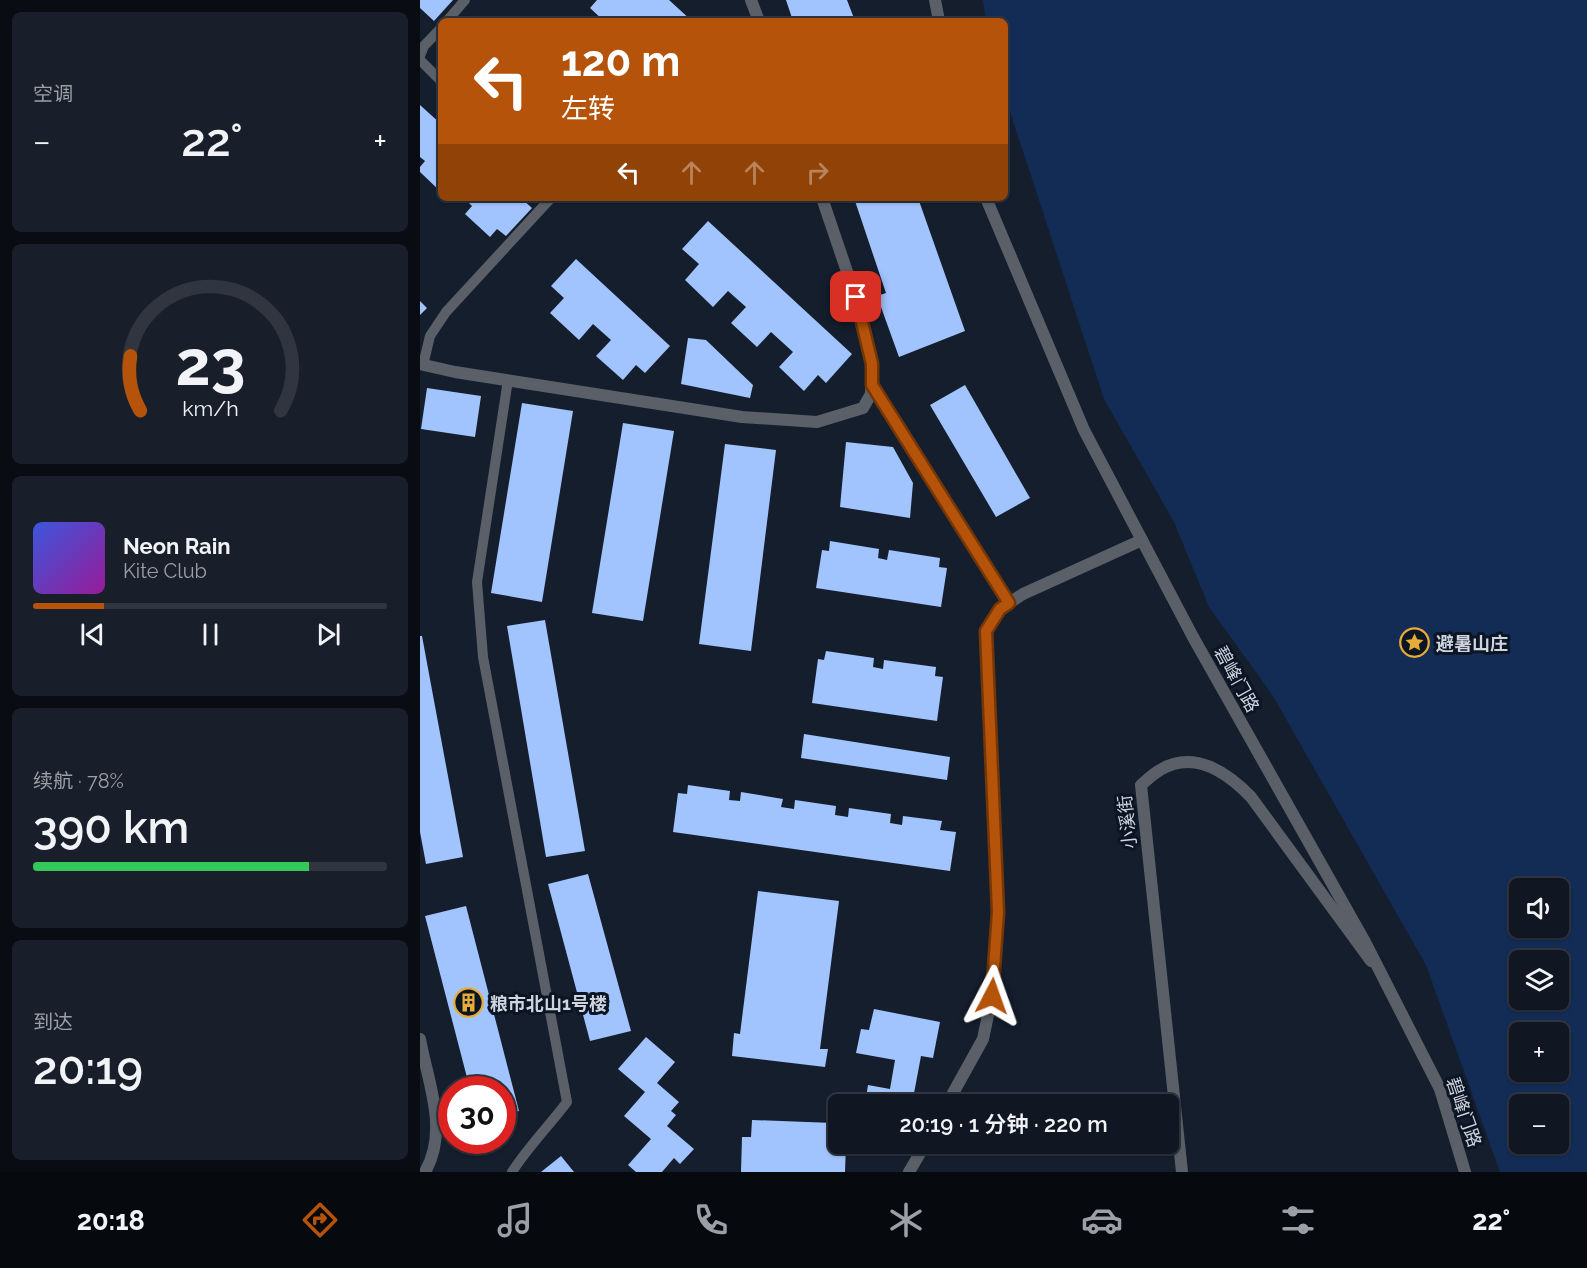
<!DOCTYPE html>
<html lang="zh">
<head>
<meta charset="utf-8">
<style>
	:root { --surface:#101622; --page:#191f2a; --text:#f1f3f6; --muted:#9c9fa5; --line:#303540; --accent:#b45309 }
	body { margin:0; font-family:Raleway,"Noto Sans SC",sans-serif; background:var(--page); color:var(--text); height:100vh; display:flex; flex-direction:column; font-size:22px; white-space:nowrap }
	* { box-sizing:border-box; margin:0 }
	p { font-size:20px; color:var(--muted) }
	.icon { flex:none; width:33px; height:33px; fill:none; stroke:currentColor; stroke-width:2; stroke-linecap:round; stroke-linejoin:round }
	.map { position:relative; flex:1; overflow:hidden }
	.details { display:flex; flex-direction:column; gap:12px; padding:12px; background:#090c13; width:420px }
	.details>* { flex:none }
	.top-card { position:absolute; left:18px; top:18px; width:570px; height:183px; border-radius:9px; box-shadow:0 2px 4px #0004,0 0 0 2px var(--line); background:#b45309; color:#fff; overflow:hidden }
	.tools { position:absolute; left:1089px; top:878px; display:grid; gap:12px }
	.tools a { display:grid; place-items:center; width:60px; height:60px; border-radius:9px; background:var(--surface); box-shadow:0 2px 4px #0004,0 0 0 2px var(--line); font-size:30px }
	.speed { position:absolute; left:18px; top:1076px; display:flex; gap:12px; font-size:30px; font-weight:700; text-align:center }
	.speed>* { display:grid; place-content:center; width:78px; height:78px; border-radius:50%; background:var(--surface); box-shadow:0 2px 4px #0004,0 0 0 2px var(--line); line-height:1 }
	.speed .limit { border:9px solid #d22; background:#fff; color:#111 }
	.pin { position:absolute; display:grid; place-items:center; width:51px; height:51px; color:#fff; margin:-26px; border-radius:12px; box-shadow:0 3px 9px #0006 }
	.me { position:absolute; width:66px; margin:-33px; rotate:4deg; stroke-linejoin:round; filter:drop-shadow(0 0 4px #0008) }
	.turn { display:flex; align-items:center; gap:21px; height:126px; padding:0 24px; font-size:27px }
	.turn .icon { width:78px; height:78px; stroke-width:2.5 }
	.turn b { display:block; font-size:42px; line-height:51px }
	.lanes { display:flex; align-items:center; height:57px; padding:0 24px; background:#0003; justify-content:center; gap:30px; direction:ltr }
	.lanes .off { opacity:.35 }
	.big { font-size:45px; font-weight:600; line-height:1.1 }
	.details .card { flex:1; display:flex; flex-direction:column; justify-content:center; gap:9px; min-width:0; padding:0 21px; border-radius:9px; background:var(--page) }
	.details .dial { align-items:center; gap:0 }
	.dial svg { height:156px; overflow:visible; fill:none; stroke:var(--line); stroke-width:7; stroke-linecap:round; text-anchor:middle }
	.dial text { fill:var(--text); stroke:none }
	.song { display:flex; align-items:center; gap:18px }
	.cover { width:72px; height:72px; border-radius:9px; background:linear-gradient(135deg,hsl(230 70% 55%),hsl(300 70% 35%)) }
	.played { height:6px; border-radius:3px; background:linear-gradient(90deg,var(--accent) 20%,var(--line) 20%) }
	.keys { display:flex; justify-content:space-around; direction:ltr }
	.heat { display:flex; justify-content:space-between; align-items:center; font-size:33px; direction:ltr }
	.charge { height:9px; border-radius:4px; background:linear-gradient(90deg,#34c759 78%,var(--line) 0) }
	.trip { position:absolute; left:408px; top:1094px; width:351px; height:60px; border-radius:9px; background:var(--surface); box-shadow:0 2px 4px #0004,0 0 0 2px var(--line); font-weight:600; line-height:60px; text-align:center }
	.tabs { display:flex; height:96px; justify-content:space-around; align-items:center; background:#06090e; color:var(--muted) }
	.tabs .icon { width:42px; height:42px }
	.tabs .on { color:var(--accent) }
	.tabs b { font-size:27px; color:var(--text) }
	main { display:flex; flex:1; min-height:0 }
	.map>svg:first-child { display:block }
</style>
</head>
<body>
<main>
<section class="details">
<div class="card"><p>空调</p>
<div class="heat"><a>−</a><b class="big">22°</b><a>+</a></div>
</div>
<div class="card dial"><svg viewBox="0 0 100 80">
<path d="M14 69A42 42 0 1 1 86 69"/>
<path d="M14 69A42 42 0 0 1 9 41" stroke="#b45309"/>
<text x="50" y="56" font-size="32" font-weight="700">23</text>
<text x="50" y="72" font-size="11">km/h</text>
</svg></div>
<div class="card">
<div class="song"><i class="cover"></i><div><b>Neon Rain</b><p>Kite Club</p></div></div>
<div class="played"></div>
<div class="keys"><svg class="icon" aria-label="previous" viewBox="0 0 24 24"><path d="M18 5L8 12l10 7zM5 5v14"/></svg><svg class="icon" aria-label="pause" viewBox="0 0 24 24"><path d="M8 5v14M16 5v14"/></svg><svg class="icon" aria-label="next" viewBox="0 0 24 24"><path d="M6 5l10 7-10 7zM19 5v14"/></svg></div>
</div>
<div class="card"><p>续航 · 78%</p><b class="big">390 km</b><div class="charge"></div></div>
<div class="card"><p>到达</p><b class="big">20:19</b></div>
</section>
<div class="map">
<svg width="1167" height="1172" viewBox="0 0 1167 1172">
	<rect width="100%" height="100%" fill="#151e2d"/>
	<path fill="#132c55" fill-rule="evenodd" d="M563,0H1167V1172H1080L1006,965L853,696L789,607L754,522L684,399L585,96V21H566ZM1100,888H1138V927H1100ZM1100,960H1138V999H1100ZM1100,1032H1138V1071H1100ZM1100,1104H1138V1143H1100Z"/>
	<path fill="#a1c4fe" d="M0,0H33L14,21L0,8Z
		M177,0H249L272,21H215L213,19L211,21H184L170,8Z
		M366,0H427L435,21H373Z
		M0,105L21,124V192L0,172V167L5,161L0,157Z
		M44,198H101L112,208L86,236L77,229L70,237L45,214L52,206Z
		M434,198H498L545,331L479,357L457,296L466,293Z
		M288,221L432,354L406,383L398,375L384,391L359,367L373,352L351,332L337,347L311,323L326,307L308,291L293,307L265,280L279,264L262,249Z
		M156,259L250,346L225,373L216,365L203,380L176,356L191,340L173,324L159,340L130,313L144,298L131,286Z
		M0,301L7,308L0,315Z
		M268,338L286,340L333,385L330,398L261,384Z
		M545,385L610,498L576,517L510,405Z
		M7,388L61,396L55,437L1,429Z
		M102,403L153,411L122,602L71,593Z
		M203,423L254,431L223,621L172,613Z
		M426,442L473,447L493,483L490,518L420,507Z
		M305,444L356,450L331,651L279,644Z
		M410,541L459,549L458,558L467,560L469,550L520,558L519,567L527,568L521,607L396,588L402,550L409,551Z
		M125,620L165,851L126,857L87,626Z
		M0,636H2L43,857L6,864L0,832Z
		M406,651L454,658L453,667L463,669L464,660L516,667L515,676L523,677L517,721L392,703L398,659L404,660Z
		M384,734L530,757L527,780L381,758Z
		M268,785L310,791L309,800L320,801L321,792L363,799L361,807L374,809L375,800L416,806L415,815L428,817L429,808L471,814L470,823L482,825L483,816L522,821L520,830L536,832L530,871L253,832L258,793L267,794Z
		M168,874L211,1031L170,1041L128,884Z
		M338,891L419,901L400,1049H408L405,1067L312,1056L314,1033L320,1034Z
		M46,906L99,1111L82,1115V1089H50L5,916Z
		M454,1009L520,1022L513,1058L501,1056L492,1104H445L448,1085L470,1089L475,1060L436,1053L441,1029L449,1030Z
		M226,1037L255,1062L237,1083L259,1102L251,1111L256,1115L247,1126L274,1149L260,1164L254,1158L242,1172H216L208,1165L231,1139L204,1116L225,1092L198,1069Z
		M332,1120L413,1123V1144H426L425,1172H321L322,1137H331Z
		M141,1156L154,1172H121Z"/>
	<g fill="none" stroke-linecap="round" stroke-linejoin="round">
		<path stroke="#5b6068" stroke-width="10" d="M27,21L45,0
			M0,56L4,46L21,28
			M0,60L21,81
			M3,365L10,336L26,312L131,198
			M88,380L57,582L63,657L147,1102C129,1126 108,1147 92,1172"/>
		<path stroke="#5b6068" stroke-width="12" d="M331,0L339,21
			M0,364L35,372L322,417L397,422L443,408L451,394L452,364L436,298L402,198
			M452,385L589,603
			M0,1039C8,1083 29,1130 5,1172
			M527,1104L563,1039L572,996L578,912L566,631L580,609L603,594L722,540
			M489,1172L506,1143
			M762,1172L721,785C727,780 733,774 740,770C774,749 808,773 831,797L951,961"/>
		<path stroke="#5b6068" stroke-width="12" d="M515,0L519,21
			M566,198L664,430L773,637L945,942L1020,1089L1045,1172"/>
	</g>
	<g fill="none" stroke-linecap="round" stroke-linejoin="round">
		<defs>
			<path id="route" d="M436,297L452,364V385L589,603L580,609L566,631L578,912L572,996"/>
		</defs>
		<use href="#route" stroke="#753606" stroke-width="15"/>
		<use href="#route" stroke="#b45309" stroke-width="10"/>
	</g>
	<defs>
		<symbol id="sight-ring" viewBox="-11 -11 22 22"><circle r="9.5" fill="#0c1523" stroke="#e7ac36" stroke-width="1.5"/><path d="M0-6L1.8-2.2L6-1.7L2.9 1.2L3.7 5.4L0 3.3L-3.7 5.4L-2.9 1.2L-6-1.7L-1.8-2.2Z" fill="#e7ac36"/></symbol>
		<symbol id="building-ring" viewBox="-11 -11 22 22"><circle r="9.5" fill="#0c1523" stroke="#e7ac36" stroke-width="1.5"/><path d="M-4-6H4V6H1V3H-1V6H-4ZM-2.5-4.3h1.7v1.8h-1.7ZM.8-4.3h1.7v1.8H.8ZM-2.5-1h1.7V.8h-1.7ZM.8-1h1.7V.8H.8Z" fill="#e7ac36"/></symbol>
	</defs>
	<g fill-rule="evenodd">
		<use href="#sight-ring" x="978" y="626" width="33" height="33"/>
		<use href="#building-ring" x="32" y="986" width="33" height="33"/>
	</g>
	<g text-anchor="middle" dominant-baseline="central" stroke-width="6" stroke-linejoin="round" paint-order="stroke">
		<g font-size="18" font-weight="bold" fill="#cfd5df" stroke="#0c1523" text-anchor="start">
			<text x="1016" y="643">避暑山庄</text>
			<text x="70" y="1003">粮市北山1号楼</text>
		</g>
		<g font-size="18" fill="#cfd5df" stroke="#0c1523">
			<text transform="translate(817 679) rotate(61)">碧峰门路</text>
			<text transform="translate(707 822) rotate(-96)">小溪街</text>
			<text transform="translate(1044 1112) rotate(71)">碧峰门路</text>
		</g>
	</g>
</svg>
<div class="tools">
<a><svg class="icon" aria-label="sound" viewBox="0 0 24 24"><path d="M4 9h4l5-4v14l-5-4H4zM17 9q2 3 0 6"/></svg></a>
<a><svg class="icon" aria-label="layers" viewBox="0 0 24 24"><path d="M12 4l9 5-9 5-9-5zM3 14l9 5 9-5"/></svg></a>
<a>+</a>
<a>−</a>
</div>
<div class="speed"><div class="limit">30</div></div>
<div class="pin" style="left:436px;top:297px;background:#d93025"><svg class="icon" aria-label="arrive" viewBox="0 0 24 24"><path d="M6 21V4h12l-3 4 3 4H6"/></svg></div>
<svg class="me" style="left:572px;top:996px" viewBox="-20 -20 40 40"><path d="M0-17L14 15 0 8-14 15z" fill="#b45309" stroke="#fff" stroke-width="4"/></svg>
<div class="trip">20:19 · 1 分钟 · 220 m</div>
<div class="top-card">
<div class="turn"><svg class="icon" aria-label="left" viewBox="0 0 24 24"><path d="M17 20v-9H6M10 6l-5 5 5 5"/></svg><div><b>120 m</b>左转</div></div>
<div class="lanes"><svg class="icon" aria-label="left" viewBox="0 0 24 24"><path d="M17 20v-9H6M10 6l-5 5 5 5"/></svg><svg class="icon off" aria-label="ahead" viewBox="0 0 24 24"><path d="M12 20V5M6 11l6-6 6 6"/></svg><svg class="icon off" aria-label="ahead" viewBox="0 0 24 24"><path d="M12 20V5M6 11l6-6 6 6"/></svg><svg class="icon off" aria-label="right" viewBox="0 0 24 24"><path d="M7 20v-9h11M14 6l5 5-5 5"/></svg></div>
</div>
</div>
</main>
<nav class="tabs">
<b>20:18</b>
<svg class="icon on" aria-label="directions" viewBox="0 0 24 24"><path d="M12 3l9 9-9 9-9-9zM9 14v-3h6M13 9l2 2-2 2"/></svg>
<svg class="icon" aria-label="music" viewBox="0 0 24 24"><path d="M9 18V5l10-2v13"/><circle cx="6" cy="18" r="3"/><circle cx="16" cy="16" r="3"/></svg>
<svg class="icon" aria-label="phone" viewBox="0 0 24 24"><path d="M5 4h4l2 5-3 2q2 4 5 5l2-3 5 2v4C11 20 4 13 5 4z"/></svg>
<svg class="icon" aria-label="climate" viewBox="0 0 24 24"><path d="M12 3v18M4 7l16 10M4 17L20 7"/></svg>
<svg class="icon" aria-label="car" viewBox="0 0 24 24"><path d="M5 17H2v-5l4-1 3-4h7l3 4 3 1v5h-3M9 17h6M6 11h13"/><circle cx="7" cy="17" r="2"/><circle cx="17" cy="17" r="2"/></svg>
<svg class="icon" aria-label="filters" viewBox="0 0 24 24"><path d="M4 7h16M4 17h16"/><circle cx="9" cy="7" r="2"/><circle cx="15" cy="17" r="2"/></svg>
<b>22°</b>
</nav>
</body>
</html>
